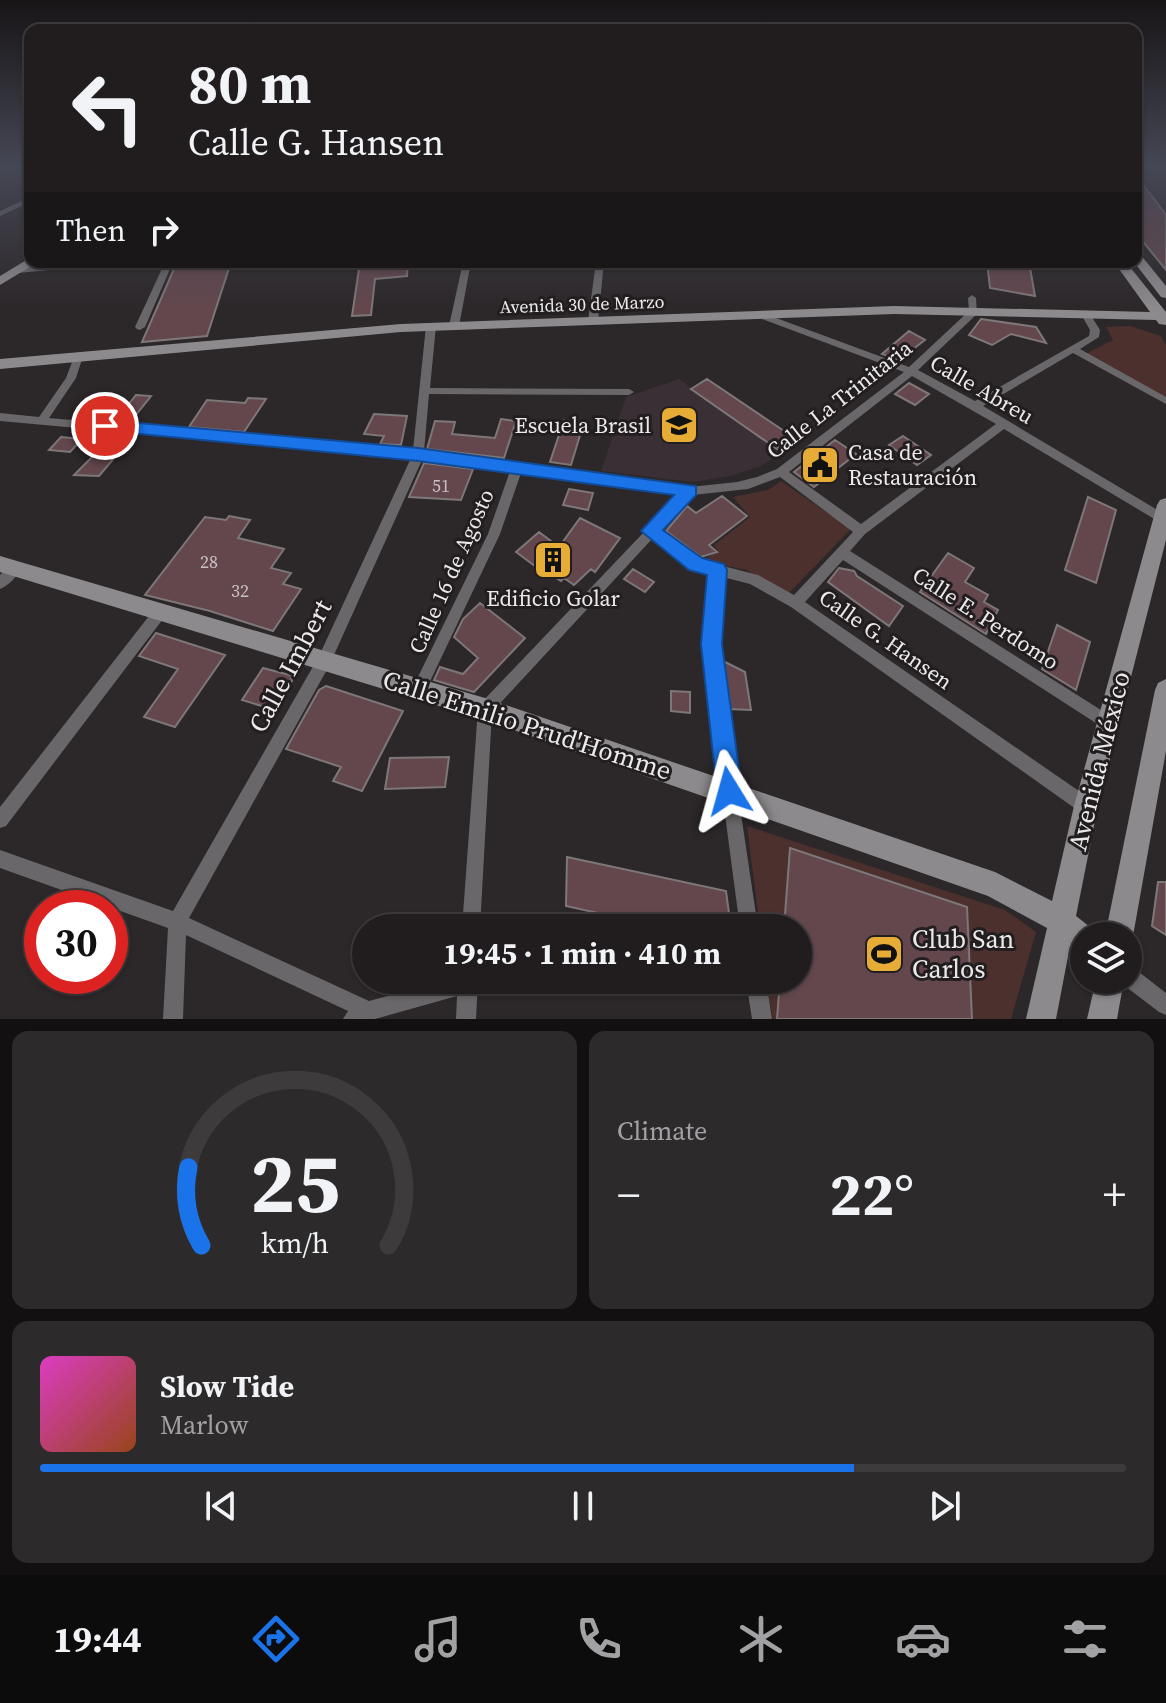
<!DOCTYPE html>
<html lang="en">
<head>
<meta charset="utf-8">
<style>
	:root { --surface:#211d1f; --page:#2d2a2c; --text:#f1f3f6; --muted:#a2a2a4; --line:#3e3b3d; --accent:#1a73e8 }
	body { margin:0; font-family:"Source Serif 4",serif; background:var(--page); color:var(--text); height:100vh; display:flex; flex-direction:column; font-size:30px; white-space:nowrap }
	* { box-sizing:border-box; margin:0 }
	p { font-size:26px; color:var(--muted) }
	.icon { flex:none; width:44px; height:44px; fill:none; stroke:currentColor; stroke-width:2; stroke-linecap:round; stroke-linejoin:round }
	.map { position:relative; height:1019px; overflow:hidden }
	.drawer { display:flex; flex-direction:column; gap:12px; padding:12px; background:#121011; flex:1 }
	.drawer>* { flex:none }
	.top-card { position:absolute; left:24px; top:24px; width:1118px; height:244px; border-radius:16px; box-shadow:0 2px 6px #0004,0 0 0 2px var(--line); background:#211d1f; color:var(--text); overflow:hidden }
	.tools { position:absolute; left:1070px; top:922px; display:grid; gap:16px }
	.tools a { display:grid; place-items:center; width:72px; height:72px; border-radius:50%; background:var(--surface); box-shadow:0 2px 6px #0004,0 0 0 2px var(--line); font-size:40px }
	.speed { position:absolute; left:24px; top:890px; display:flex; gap:16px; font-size:40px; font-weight:700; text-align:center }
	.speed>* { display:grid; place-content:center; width:104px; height:104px; border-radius:50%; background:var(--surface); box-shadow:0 2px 6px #0004,0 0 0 2px var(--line); line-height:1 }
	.speed .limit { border:12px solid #d22; background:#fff; color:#111 }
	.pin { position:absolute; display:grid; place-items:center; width:68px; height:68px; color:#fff; margin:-34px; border:4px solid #fff; border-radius:50%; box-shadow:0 2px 8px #0007 }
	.me { position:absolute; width:88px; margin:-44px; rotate:352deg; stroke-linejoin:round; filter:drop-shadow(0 0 6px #0008) }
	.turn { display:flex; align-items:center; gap:28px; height:168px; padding:0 32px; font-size:36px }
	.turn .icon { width:104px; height:104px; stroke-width:2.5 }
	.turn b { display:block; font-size:56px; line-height:68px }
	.then { display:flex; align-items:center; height:76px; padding:0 32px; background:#0003; gap:16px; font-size:30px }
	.big { font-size:60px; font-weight:700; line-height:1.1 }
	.drawer .widget { flex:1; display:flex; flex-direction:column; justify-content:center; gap:12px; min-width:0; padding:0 28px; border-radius:16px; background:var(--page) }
	.drawer .dial { align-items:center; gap:0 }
	.dial svg { height:208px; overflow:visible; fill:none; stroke:var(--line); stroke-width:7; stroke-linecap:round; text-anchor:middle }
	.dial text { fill:var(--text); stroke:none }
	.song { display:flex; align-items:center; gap:24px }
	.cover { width:96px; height:96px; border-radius:12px; background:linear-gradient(135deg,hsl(310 70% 55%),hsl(20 70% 35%)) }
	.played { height:8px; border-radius:4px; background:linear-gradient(90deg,var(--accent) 75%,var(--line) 75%) }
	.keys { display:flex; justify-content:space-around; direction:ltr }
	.heat { display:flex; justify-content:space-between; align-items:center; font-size:44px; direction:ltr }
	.drawer .tiles { flex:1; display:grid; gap:12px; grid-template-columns:1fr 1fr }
	.widget:last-child { grid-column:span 2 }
	.trip { position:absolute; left:352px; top:914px; width:460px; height:80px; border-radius:40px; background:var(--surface); box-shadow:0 2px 6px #0004,0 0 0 2px var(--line); font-weight:700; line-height:80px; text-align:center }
	.tabs { display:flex; height:128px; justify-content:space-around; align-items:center; background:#0d0c0c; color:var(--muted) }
	.tabs .icon { width:56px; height:56px }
	.tabs .current { color:var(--accent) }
	.tabs b { font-size:36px; color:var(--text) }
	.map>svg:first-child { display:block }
</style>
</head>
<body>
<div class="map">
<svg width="1166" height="1019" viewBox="0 0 1166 1019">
	<rect width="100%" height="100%" fill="#2c2729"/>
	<path fill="#392f34" d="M679,379L781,453L761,466L731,476L693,482L601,471L626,397Z"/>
	<path fill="#4b302e" d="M1130,326L1161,336L1166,345V399L1083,355L1113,340L1106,327Z
		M781,481L851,529L785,597L747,570L702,561L718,551L714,545L750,517L733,497L768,490Z
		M747,826L1005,910L1036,932L1011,1019H773L766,980H798V928H760Z"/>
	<path fill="#63474d" stroke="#7d7778" stroke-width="2" d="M1136,175L1166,215V270L1136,233Z
		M177,262H231L207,336L142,342Z
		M360,262H408L407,276L375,279L371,315L352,316Z
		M987,262H1029L1035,296L990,288Z
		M981,319L1036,327L1046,343L1011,334L992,345L969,335Z
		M909,331L925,340L899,360L882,354Z
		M707,379L793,437L777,449L691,389Z
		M909,383L929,394L915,405L895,394Z
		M136,395L151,396L131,421L116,420Z
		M248,398L266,399L244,432L189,427L207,400L245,403Z
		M374,414L407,416L401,445L380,444L384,436L364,434Z
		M501,419L516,421L504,458L427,449L435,421L455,422L452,434L495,438Z
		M564,420L584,422L571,465L550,462Z
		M129,436H133L99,476L74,475L102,447Z
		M903,436L931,455L917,465L889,445Z
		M61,437L82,439L70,452L49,450Z
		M835,440L856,454L814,487L794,472Z
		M424,463L473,469L461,500L409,497Z
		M569,489L593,493L588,510L563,505Z
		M722,496L747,516L709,545L717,552L701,557L666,531L687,506L696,513Z
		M1088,497L1116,510L1096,583L1065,570Z
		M229,516L250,520L238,538L284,549L271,568L291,573L283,584L301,589L273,631L210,611L145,595L205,517L226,520Z
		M580,518L620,538L595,572L591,569L574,585L564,578L561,581L553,576L551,578L516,552L539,532L559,547Z
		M948,553L974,568L965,582L988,595L984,602L998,610L986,634L920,592Z
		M839,568L854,571L857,576L903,606L889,626L828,582Z
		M633,569L654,582L645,592L624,579Z
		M480,603L525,638L474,692L434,680L440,667L463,674L478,658L454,637L463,619Z
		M1057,625L1090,642L1076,690L1042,669Z
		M156,633L225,655L175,727L144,717L178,669L139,656Z
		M723,661L745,672L751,710L729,709Z
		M263,668L290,675L292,681L275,710L242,700Z
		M326,686L403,711L362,791L333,781L341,767L286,749L319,690Z
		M671,691L690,692V713L671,711Z
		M449,757L445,787L385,789L390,758Z
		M790,848L967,907L972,1019H777L780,980H798V928H784Z
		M567,857L726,891L731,928H665L566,906Z
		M1158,882H1166V935L1152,926Z"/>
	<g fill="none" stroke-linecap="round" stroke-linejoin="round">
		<path fill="#696769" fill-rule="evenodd" d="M30,197V202L0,216V211Z
			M83,262H116L112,264L18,273L14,270L18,267Z
			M165,262H173L145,327L140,330L137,329L135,327Z
			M463,262H471L459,326L454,329L449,326Z
			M596,262H604L598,321L593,324L588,321Z
			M972,295L976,298L977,314L918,370L975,401L1089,336L1090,330L1082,316L1087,313L1090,314L1100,330L1099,337L1080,349L1166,397V404L1073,353L983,406L1166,515V526L1004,429L865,534L850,551L1112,717L1115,722L1112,727L1107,729L1102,727L843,560L805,602L1092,800L1094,806L1092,812L1086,814L1080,812L791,607L750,584L723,577L719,644L722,686L758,928H740L708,686L705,644L710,573L691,568L652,539L492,712L480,928H462L478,709L480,704L644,532L646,528L649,526L680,494L521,473L500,534L424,694L419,696L414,694L412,689L488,534L510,471L422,460L329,666L189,918L369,1001L447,980H478L476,1019H456L457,996L375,1019H343L348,1011L186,935L183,1019H163L168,928L0,868V850L173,911L319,656L411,458L0,421V413L39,417L66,378L75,354H81L83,356L76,378L49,418L413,450L426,326L431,323L436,326L430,388L629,389L634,392L629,395L429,394L424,452L690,487L737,482L757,477L777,469L904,372L762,319V315H768L909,367L969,311L968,298ZM912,376L996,424L861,524L789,472ZM780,477L853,532L794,595L758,575L700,560L660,531L693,495L748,489Z
			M15,563L20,564L21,568C18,576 8,586 0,589V575L10,564Z
			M161,605L166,607L168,611L166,615L6,826L0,828V807L156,607Z
			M1128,966L1135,969L1166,993V1015L1159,1012L1121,983L1120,980H1128Z
			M746,980H766L772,1019H752Z"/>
		<path fill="#8d8a8d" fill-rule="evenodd" d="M1136,253L1140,254L1166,286V298L1161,297L1134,262H1136Z
			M28,259L38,262L0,285V276Z
			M1114,262H1126L1166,312V325L1159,324L1156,320L894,314L401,332L0,369V359L401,324L894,306L1150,312Z
			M1166,498V540L1098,806L1076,916L1094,930L1096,936H1084V954L1070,946L1056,1019H1026L1047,928L988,896L485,720L0,572V556L485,698L995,872L1052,901L1074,806L1157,505L1160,500Z
			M1166,679V751L1133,936L1128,946V936H1105L1155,690L1158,683Z
			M1096,980H1124L1117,1019H1087Z"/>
	</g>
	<linearGradient id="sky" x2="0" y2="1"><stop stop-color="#181517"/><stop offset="0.54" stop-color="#454754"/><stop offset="1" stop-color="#454754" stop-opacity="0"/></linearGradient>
	<rect width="1166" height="308" fill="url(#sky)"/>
	<path fill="#1a73e8" stroke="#114b97" stroke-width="2" d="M105,420L418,448L696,486V495L663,530L702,558L724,564L727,570L722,644L742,791L738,799L729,803L721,799L717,791L701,644L707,575L689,570L641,531L674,495L418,461L99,430V422Z"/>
	<defs>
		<symbol id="school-square" viewBox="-11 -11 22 22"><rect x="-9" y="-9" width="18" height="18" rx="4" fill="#e6ac36" stroke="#221e20"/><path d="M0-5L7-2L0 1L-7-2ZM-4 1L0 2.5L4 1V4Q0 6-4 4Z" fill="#111"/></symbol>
		<symbol id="civic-square" viewBox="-11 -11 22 22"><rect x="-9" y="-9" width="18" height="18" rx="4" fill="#e6ac36" stroke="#221e20"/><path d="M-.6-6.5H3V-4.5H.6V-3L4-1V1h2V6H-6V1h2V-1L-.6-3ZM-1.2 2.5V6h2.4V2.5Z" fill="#111"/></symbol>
		<symbol id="building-square" viewBox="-11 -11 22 22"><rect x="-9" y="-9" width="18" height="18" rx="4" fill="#e6ac36" stroke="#221e20"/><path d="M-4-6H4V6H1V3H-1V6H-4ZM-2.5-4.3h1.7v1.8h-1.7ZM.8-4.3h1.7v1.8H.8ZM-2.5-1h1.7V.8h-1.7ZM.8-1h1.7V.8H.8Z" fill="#111"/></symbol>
		<symbol id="stadium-square" viewBox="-11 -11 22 22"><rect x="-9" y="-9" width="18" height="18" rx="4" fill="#e6ac36" stroke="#221e20"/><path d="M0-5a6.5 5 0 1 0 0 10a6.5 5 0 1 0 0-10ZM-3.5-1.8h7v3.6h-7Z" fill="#111"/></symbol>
	</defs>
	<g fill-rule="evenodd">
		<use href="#school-square" x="657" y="403" width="44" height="44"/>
		<use href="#civic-square" x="798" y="443" width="44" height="44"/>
		<use href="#building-square" x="531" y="538" width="44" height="44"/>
		<use href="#stadium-square" x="862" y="932" width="44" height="44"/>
	</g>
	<g text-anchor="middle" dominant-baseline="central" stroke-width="6" stroke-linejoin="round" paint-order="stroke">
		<g font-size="18" fill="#ece9ea" stroke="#221e20">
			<text transform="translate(582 304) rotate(-2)">Avenida 30 de Marzo</text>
		</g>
		<g font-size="18" fill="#cac0c3">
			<text x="441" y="485">51</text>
			<text x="209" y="561">28</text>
			<text x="240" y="590">32</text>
		</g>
		<g font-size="22" fill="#ece9ea" stroke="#221e20">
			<text transform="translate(982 389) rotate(30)">Calle Abreu</text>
			<text transform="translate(839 399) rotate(-38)">Calle La Trinitaria</text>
			<text transform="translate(451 571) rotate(-66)">Calle 16 de Agosto</text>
			<text transform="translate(986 618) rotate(33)">Calle E. Perdomo</text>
			<text transform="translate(886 639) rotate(35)">Calle G. Hansen</text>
		</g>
		<g font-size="22" fill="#ece9ea" stroke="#221e20" text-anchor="end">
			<text x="651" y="425">Escuela Brasil</text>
			<text x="848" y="452" text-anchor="start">Casa de<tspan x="848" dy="25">Restauración</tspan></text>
			<text x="553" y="598" text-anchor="middle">Edificio Golar</text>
		</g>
		<g font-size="26" fill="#ece9ea" stroke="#221e20">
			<text transform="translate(290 666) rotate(-62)">Calle Imbert</text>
			<text transform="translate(527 725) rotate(18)">Calle Emilio Prud'Homme</text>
			<text transform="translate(1099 761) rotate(-76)">Avenida México</text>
		</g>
		<g font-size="26" fill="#ece9ea" stroke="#221e20" text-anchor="start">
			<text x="912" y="939">Club San<tspan x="912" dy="30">Carlos</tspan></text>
		</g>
	</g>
</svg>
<div class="tools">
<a><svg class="icon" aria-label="layers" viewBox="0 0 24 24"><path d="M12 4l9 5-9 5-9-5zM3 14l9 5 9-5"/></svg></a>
</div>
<div class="speed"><div class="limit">30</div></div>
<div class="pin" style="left:105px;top:426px;background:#d93025"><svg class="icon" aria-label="arrive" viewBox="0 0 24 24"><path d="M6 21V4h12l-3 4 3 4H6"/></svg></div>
<svg class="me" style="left:729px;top:791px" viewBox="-20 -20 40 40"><path d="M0-17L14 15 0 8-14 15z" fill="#1a73e8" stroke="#fff" stroke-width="4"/></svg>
<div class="trip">19:45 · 1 min · 410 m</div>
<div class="top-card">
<div class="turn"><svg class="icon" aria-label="left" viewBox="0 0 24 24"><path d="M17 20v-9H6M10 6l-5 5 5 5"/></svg><div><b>80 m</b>Calle G. Hansen</div></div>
<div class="then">Then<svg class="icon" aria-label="right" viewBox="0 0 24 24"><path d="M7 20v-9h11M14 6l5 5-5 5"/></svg></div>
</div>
</div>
<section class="drawer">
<div class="tiles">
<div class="widget dial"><svg viewBox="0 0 100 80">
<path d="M14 69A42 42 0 1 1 86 69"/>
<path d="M14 69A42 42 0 0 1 9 39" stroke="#1a73e8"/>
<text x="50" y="56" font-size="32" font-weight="700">25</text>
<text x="50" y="72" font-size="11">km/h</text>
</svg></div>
<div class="widget"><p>Climate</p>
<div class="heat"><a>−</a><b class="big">22°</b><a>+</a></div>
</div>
<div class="widget">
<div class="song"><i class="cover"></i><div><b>Slow Tide</b><p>Marlow</p></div></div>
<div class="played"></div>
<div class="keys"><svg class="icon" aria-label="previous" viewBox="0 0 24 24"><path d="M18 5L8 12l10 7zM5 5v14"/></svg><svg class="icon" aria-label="pause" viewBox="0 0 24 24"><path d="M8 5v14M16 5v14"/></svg><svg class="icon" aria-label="next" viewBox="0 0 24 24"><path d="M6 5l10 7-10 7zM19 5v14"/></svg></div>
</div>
</div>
</section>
<nav class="tabs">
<b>19:44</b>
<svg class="icon current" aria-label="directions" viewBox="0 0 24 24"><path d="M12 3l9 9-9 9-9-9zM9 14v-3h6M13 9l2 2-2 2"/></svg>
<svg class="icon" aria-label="music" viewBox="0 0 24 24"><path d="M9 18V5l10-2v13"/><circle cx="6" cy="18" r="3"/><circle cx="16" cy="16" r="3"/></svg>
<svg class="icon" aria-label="phone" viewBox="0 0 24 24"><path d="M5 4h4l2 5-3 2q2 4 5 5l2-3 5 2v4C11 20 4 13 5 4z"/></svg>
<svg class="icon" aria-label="climate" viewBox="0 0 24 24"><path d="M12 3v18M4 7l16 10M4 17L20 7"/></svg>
<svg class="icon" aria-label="car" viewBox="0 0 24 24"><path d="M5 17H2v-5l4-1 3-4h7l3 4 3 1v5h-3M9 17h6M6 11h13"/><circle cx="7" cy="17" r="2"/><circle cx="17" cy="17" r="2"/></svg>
<svg class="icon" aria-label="filters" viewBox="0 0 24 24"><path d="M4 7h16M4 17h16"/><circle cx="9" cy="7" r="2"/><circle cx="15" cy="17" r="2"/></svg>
</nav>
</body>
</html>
